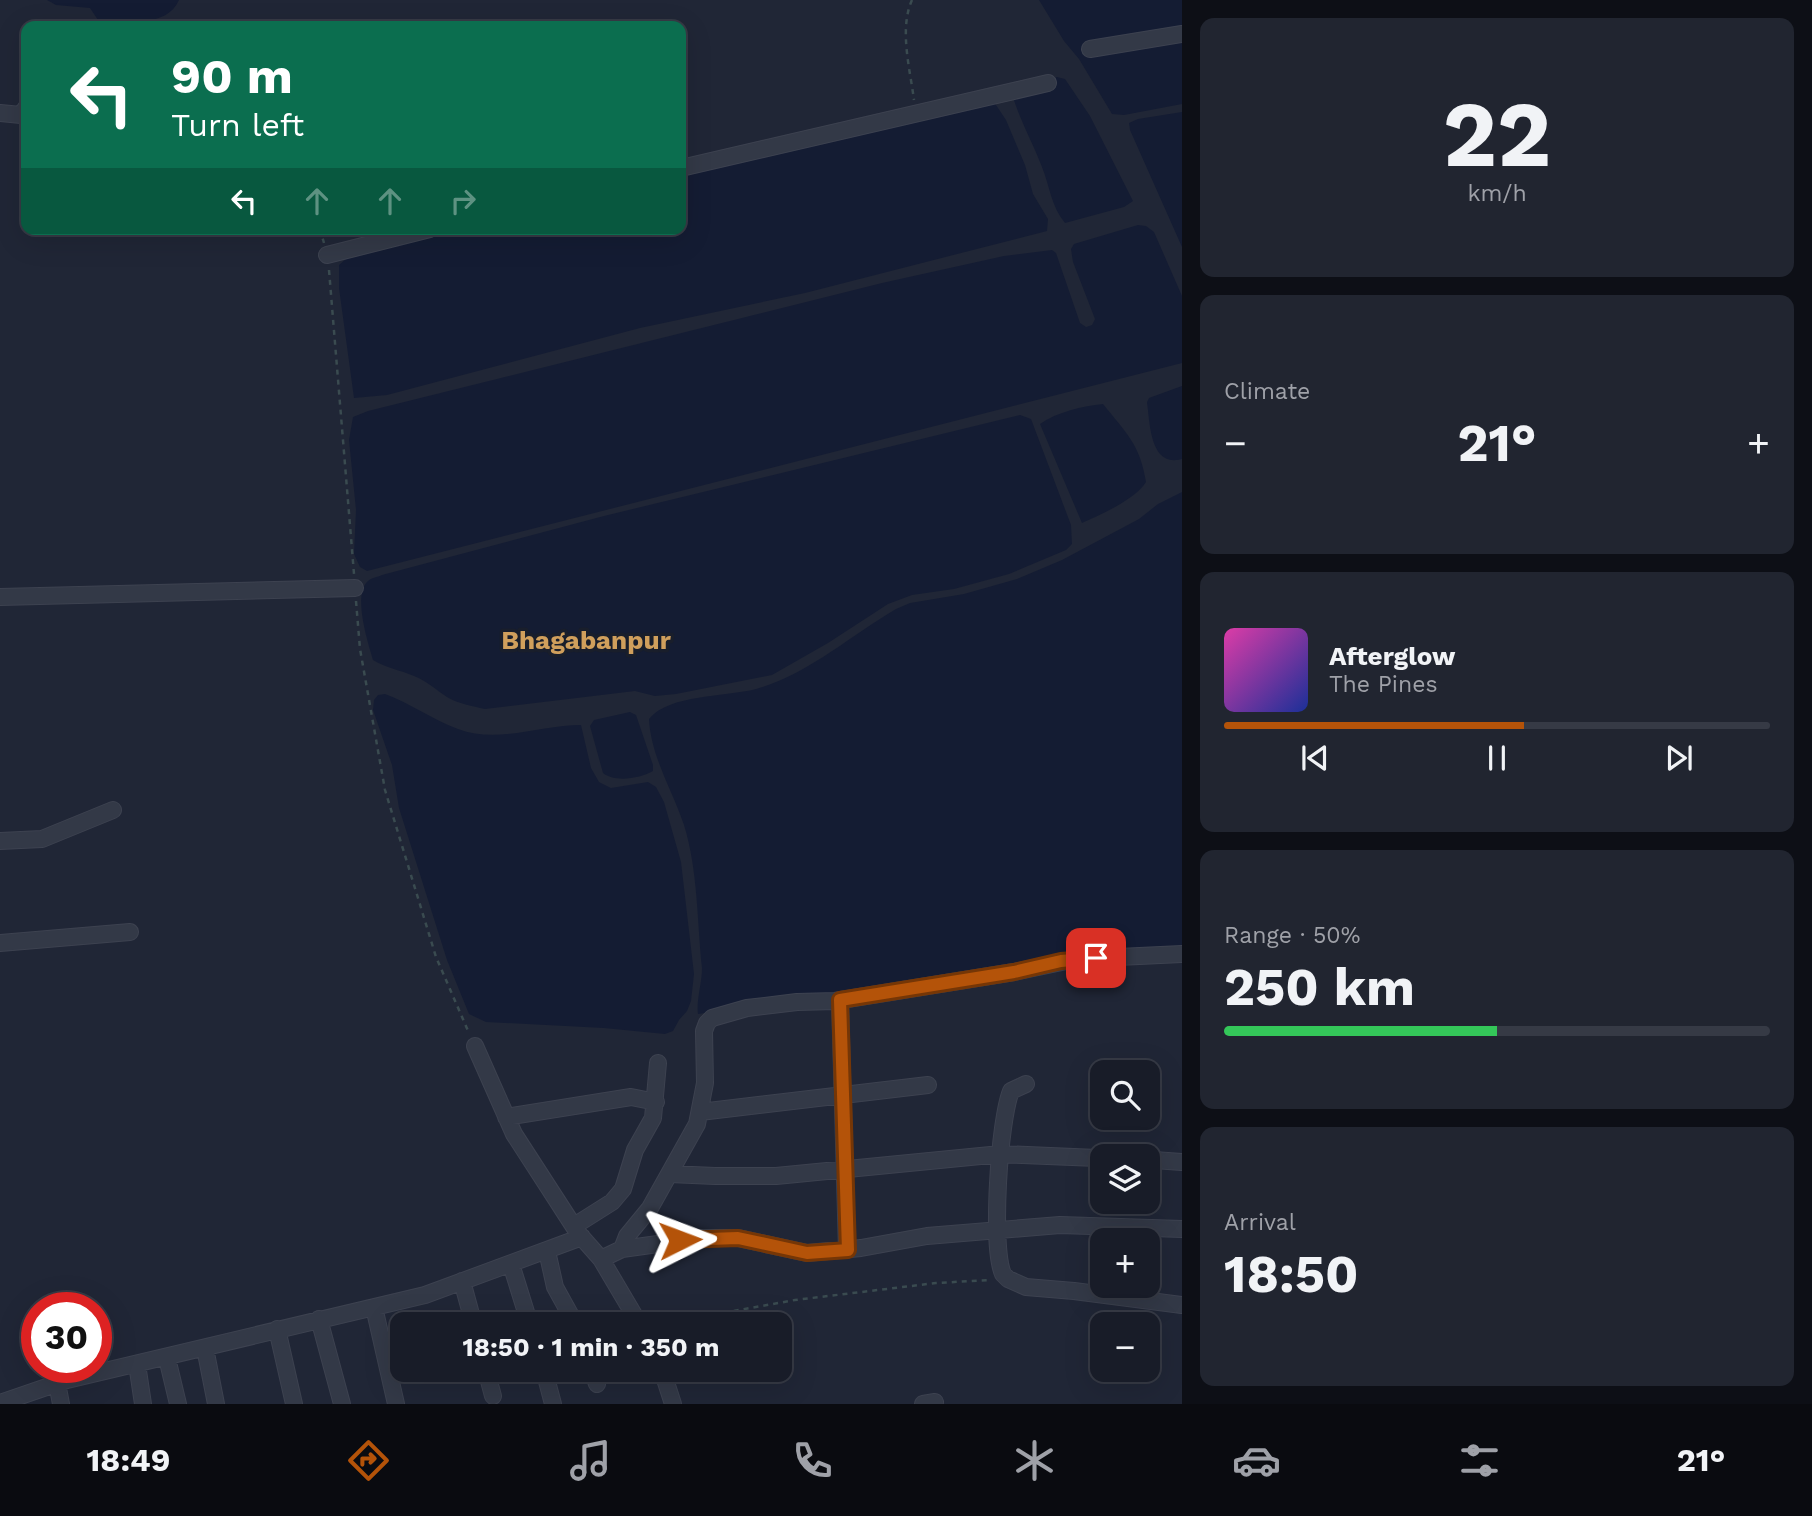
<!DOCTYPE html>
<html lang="en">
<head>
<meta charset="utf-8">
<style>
	:root { --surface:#181c28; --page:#212530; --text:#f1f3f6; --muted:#9fa1a8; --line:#363a45; --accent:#b45309 }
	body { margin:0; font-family:"Work Sans",sans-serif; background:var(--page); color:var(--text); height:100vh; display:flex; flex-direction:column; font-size:26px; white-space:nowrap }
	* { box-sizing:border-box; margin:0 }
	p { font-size:23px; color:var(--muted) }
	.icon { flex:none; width:38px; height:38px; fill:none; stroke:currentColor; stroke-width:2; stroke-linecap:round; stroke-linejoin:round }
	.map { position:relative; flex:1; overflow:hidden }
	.sheet { display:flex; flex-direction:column; gap:18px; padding:18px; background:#0d0f16; width:630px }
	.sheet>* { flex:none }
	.guide { position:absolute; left:21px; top:21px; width:665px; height:214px; border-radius:14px; box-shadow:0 7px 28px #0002,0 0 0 2px var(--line); background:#0b6e4f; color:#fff; overflow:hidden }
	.fabs { position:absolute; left:1090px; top:1060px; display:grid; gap:14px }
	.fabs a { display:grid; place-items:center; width:70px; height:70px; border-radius:14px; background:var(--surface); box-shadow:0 7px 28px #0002,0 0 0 2px var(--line); font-size:35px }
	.speed { position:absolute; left:21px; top:1292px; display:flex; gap:14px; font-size:35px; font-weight:700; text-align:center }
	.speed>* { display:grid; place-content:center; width:91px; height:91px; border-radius:50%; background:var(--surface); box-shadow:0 7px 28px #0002,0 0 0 2px var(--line); line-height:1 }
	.speed .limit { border:10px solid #d22; background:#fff; color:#111 }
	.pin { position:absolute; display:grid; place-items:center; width:60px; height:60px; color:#fff; margin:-30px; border-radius:14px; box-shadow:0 4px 10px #0006 }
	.me { position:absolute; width:77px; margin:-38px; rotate:87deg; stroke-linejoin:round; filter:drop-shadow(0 0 5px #0008) }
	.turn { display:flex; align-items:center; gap:24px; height:147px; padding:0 35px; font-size:32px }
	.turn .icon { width:91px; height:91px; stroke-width:2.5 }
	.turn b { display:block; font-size:49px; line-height:60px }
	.lanes { display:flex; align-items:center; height:66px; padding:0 35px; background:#0003; justify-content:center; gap:35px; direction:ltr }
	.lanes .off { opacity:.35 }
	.big { font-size:52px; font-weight:700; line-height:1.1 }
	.sheet .card { flex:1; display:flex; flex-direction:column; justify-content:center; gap:10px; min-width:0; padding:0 24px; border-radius:14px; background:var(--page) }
	.sheet .dial { align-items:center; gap:0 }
	.dial b { font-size:91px; line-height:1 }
	.song { display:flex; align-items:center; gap:21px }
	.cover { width:84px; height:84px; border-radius:10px; background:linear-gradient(135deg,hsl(320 70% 55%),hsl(230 70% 35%)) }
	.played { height:7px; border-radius:4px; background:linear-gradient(90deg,var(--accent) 55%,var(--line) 55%) }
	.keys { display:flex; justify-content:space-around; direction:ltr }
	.heat { display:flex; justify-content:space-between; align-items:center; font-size:38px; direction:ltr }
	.charge { height:10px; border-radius:5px; background:linear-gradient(90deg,#34c759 50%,var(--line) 0) }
	.trip { position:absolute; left:390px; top:1312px; width:402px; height:70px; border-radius:14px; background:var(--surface); box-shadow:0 7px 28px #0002,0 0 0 2px var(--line); font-weight:700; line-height:70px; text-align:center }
	.dock { display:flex; height:112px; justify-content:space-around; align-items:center; background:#0a0b10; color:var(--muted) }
	.dock .icon { width:49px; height:49px }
	.dock .selected { color:var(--accent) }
	.dock b { font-size:32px; color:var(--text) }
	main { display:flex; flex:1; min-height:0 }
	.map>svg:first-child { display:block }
</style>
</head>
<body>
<main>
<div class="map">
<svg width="1182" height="1404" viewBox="0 0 1182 1404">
	<rect width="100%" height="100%" fill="#202636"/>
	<path fill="#141c33" d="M47,0H179C167,28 126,21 100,23L90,8L56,5Z
		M1039,0H1182V104L1124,115L1112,114L1079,59L1064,41Z
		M1057,77L1065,79L1090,116L1133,201L1124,207L1065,223C1051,206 1050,187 1042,167C1032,141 1018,117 1011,90Z
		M994,102L1006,120L1025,165L1033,194L1048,219L1047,231L805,293L640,328L387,395L354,398L339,288V265L346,259L364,251L447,229H681V170Z
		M1182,112V247L1130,130L1129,123L1138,119Z
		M1138,225L1146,226L1154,232L1182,296V363L367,571L360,567L354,554L356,510L349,440L353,417L368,411L882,283L1004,256L1052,250L1056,253L1080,323L1086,327L1092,325L1095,319L1073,262L1071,249L1074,244Z
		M1182,386V459C1150,468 1150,424 1147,402L1149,398Z
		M1103,404C1126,433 1140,444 1146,482C1136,499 1100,515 1082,523L1040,424C1057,412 1083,406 1103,404Z
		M1020,415L1031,419L1071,525L1072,544L1066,550L1009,574L954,589L912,595L888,604L828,643L772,675L676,694L655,696L635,691L485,709C472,706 459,704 447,697C436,690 427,681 414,676C400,670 386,668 373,660C368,643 353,596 367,582C370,578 378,577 382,575L604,516Z
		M1182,492V949L1006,969L698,1014C696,1001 702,983 702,968C697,921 698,870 684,825C672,789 651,757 649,719C669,694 726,697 756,689C807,675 850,636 896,609L910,603L964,594L1017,579L1062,560L1139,519L1158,504Z
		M385,694C410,703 433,720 458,729C497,744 541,725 581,725L591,768L599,782L611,788L648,782L656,787L664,802L681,862L694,974L691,1001L687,1011L679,1020L673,1031L665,1034L604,1028L486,1022L469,1014L447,960L399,808L392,765L373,710L374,700L378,695Z
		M630,712L636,715L653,765V771C641,778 615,783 603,773L590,726L594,720Z"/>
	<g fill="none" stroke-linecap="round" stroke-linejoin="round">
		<defs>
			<path id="street" d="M1090,49L1182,34
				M0,113L21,115L26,108
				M681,168L1048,83
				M327,255L430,229
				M0,597L355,588
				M0,841L42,839L113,810
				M0,943L130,932
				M840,1001L847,1250
				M475,1046L514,1134L578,1233L601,1259L640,1325
				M1026,1084L1011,1091C999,1121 991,1246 1003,1274L1008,1279L1026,1287L1074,1291L1182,1305
				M700,1112L928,1085
				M506,1117L631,1097L656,1102
				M1154,1160L1182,1162
				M670,1174L715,1176H776L1001,1154L1097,1158
				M574,1226L612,1202L623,1189L635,1150L653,1118L658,1063
				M622,1249L627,1236L650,1208L697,1124L705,1083L704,1031L707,1023L712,1018L747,1008L797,1002L835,1001L1014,972L1076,959L1182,954
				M547,1251L555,1287L576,1325
				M601,1259L622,1249L701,1238H738L807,1253L861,1248L927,1236L1060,1225L1182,1229
				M511,1264L530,1325
				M462,1281L474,1325
				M374,1307L396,1404
				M319,1319L342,1404
				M277,1329L294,1404
				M205,1348L216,1404
				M167,1358L178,1404
				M137,1364L143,1404
				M486,1370L493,1396
				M544,1370L553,1404
				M592,1370L597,1384
				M662,1370L673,1404
				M57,1383L61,1404
				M0,1403L67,1380L425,1295L582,1237
				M923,1404L935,1402"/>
		</defs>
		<use href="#street" stroke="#3d4250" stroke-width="18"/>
		<path stroke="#3a4b50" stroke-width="2.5" stroke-dasharray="5 5" stroke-linecap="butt" d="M912,0C899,29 910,69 914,100
			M320,229L324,243
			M329,270L354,574
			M356,601L360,649L385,790L436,957L469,1033
			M655,1325L795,1300L936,1283L991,1280"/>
		<use href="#street" stroke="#333947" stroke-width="16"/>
	</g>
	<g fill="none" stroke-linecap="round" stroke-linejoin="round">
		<defs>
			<path id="route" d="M680,1240L738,1238L807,1253L848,1250L840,1000L1014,972L1061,961L1096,958"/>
		</defs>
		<use href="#route" stroke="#753606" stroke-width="18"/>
		<use href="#route" stroke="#b45309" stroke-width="12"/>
	</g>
	<g text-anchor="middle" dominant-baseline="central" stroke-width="7" stroke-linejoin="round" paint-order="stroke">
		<g font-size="26" font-weight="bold" fill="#d09f5c" stroke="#191e2b">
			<text x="586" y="640">Bhagabanpur</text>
		</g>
	</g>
</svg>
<div class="fabs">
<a><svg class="icon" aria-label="search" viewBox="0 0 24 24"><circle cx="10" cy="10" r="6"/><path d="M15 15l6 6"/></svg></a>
<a><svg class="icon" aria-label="layers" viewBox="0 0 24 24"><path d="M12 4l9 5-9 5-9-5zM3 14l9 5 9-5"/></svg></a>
<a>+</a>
<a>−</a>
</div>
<div class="speed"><div class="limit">30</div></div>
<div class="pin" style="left:1096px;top:958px;background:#d93025"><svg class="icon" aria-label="arrive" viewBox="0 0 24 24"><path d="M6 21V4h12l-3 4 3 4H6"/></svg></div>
<svg class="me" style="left:680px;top:1240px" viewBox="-20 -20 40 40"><path d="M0-17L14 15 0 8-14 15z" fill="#b45309" stroke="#fff" stroke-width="4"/></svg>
<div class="trip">18:50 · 1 min · 350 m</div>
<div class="guide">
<div class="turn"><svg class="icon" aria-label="left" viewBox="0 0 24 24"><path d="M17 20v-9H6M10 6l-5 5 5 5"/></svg><div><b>90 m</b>Turn left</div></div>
<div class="lanes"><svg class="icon" aria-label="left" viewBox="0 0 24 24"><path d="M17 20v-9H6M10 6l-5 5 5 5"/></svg><svg class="icon off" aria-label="ahead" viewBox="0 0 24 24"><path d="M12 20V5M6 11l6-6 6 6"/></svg><svg class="icon off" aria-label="ahead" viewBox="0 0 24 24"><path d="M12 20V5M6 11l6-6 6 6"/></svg><svg class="icon off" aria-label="right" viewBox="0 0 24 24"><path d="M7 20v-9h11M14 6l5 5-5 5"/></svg></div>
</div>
</div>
<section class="sheet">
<div class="card dial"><b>22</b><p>km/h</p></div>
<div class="card"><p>Climate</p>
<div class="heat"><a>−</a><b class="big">21°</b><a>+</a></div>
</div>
<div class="card">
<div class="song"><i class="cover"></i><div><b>Afterglow</b><p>The Pines</p></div></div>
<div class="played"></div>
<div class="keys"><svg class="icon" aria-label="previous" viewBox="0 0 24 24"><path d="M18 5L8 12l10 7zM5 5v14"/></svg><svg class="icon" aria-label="pause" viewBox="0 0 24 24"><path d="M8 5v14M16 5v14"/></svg><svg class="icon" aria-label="next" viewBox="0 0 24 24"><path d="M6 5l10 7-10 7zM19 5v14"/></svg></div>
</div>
<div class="card"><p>Range · 50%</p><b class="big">250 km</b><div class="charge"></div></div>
<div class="card"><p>Arrival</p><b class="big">18:50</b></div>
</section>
</main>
<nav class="dock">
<b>18:49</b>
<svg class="icon selected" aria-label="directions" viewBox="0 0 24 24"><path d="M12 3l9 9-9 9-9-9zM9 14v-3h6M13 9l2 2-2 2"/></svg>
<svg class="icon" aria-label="music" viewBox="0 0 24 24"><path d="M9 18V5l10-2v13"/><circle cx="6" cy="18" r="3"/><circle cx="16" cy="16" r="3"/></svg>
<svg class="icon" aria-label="phone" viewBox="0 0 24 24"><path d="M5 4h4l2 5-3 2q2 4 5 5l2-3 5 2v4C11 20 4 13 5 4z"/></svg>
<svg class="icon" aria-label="climate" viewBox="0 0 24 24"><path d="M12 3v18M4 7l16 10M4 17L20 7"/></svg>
<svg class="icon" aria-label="car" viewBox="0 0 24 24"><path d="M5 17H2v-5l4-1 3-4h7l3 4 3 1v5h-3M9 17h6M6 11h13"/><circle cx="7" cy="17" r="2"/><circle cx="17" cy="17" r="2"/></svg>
<svg class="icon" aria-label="filters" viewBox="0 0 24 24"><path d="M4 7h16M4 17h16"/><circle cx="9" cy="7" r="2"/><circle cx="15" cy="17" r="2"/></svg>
<b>21°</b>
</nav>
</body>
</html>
